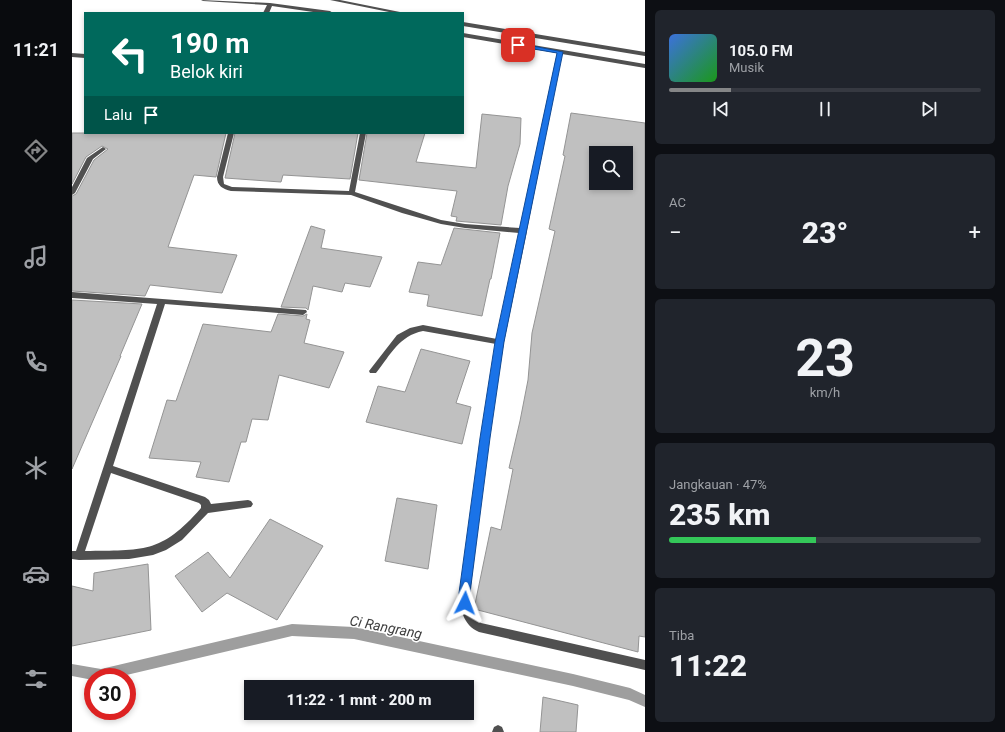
<!DOCTYPE html>
<html lang="id">
<head>
<meta charset="utf-8">
<style>
	:root { --surface:#171b24; --page:#20242c; --text:#f1f3f6; --muted:#9ea1a6; --line:#363941; --accent:#858687 }
	body { margin:0; font-family:Roboto,sans-serif; background:var(--page); color:var(--text); height:100vh; display:flex; flex-direction:column; font-size:15px; white-space:nowrap }
	* { box-sizing:border-box; margin:0 }
	p { font-size:13px; color:var(--muted) }
	.icon { flex:none; width:22px; height:22px; fill:none; stroke:currentColor; stroke-width:2; stroke-linecap:round; stroke-linejoin:round }
	.map { position:relative; flex:1; overflow:hidden }
	.drawer { display:flex; flex-direction:column; gap:10px; padding:10px; background:#0d0f14; width:360px }
	.drawer>* { flex:none }
	.hud { position:absolute; left:12px; top:12px; width:380px; height:122px; border-radius:0px; box-shadow:0 2px 6px #0003; background:#00695c; color:#fff; overflow:hidden }
	.buttons { position:absolute; left:517px; top:146px; display:grid; gap:8px }
	.buttons a { display:grid; place-items:center; width:44px; height:44px; border-radius:0px; background:var(--surface); box-shadow:0 2px 6px #0003; font-size:20px }
	.speed { position:absolute; left:12px; top:668px; display:flex; gap:8px; font-size:20px; font-weight:700; text-align:center }
	.speed>* { display:grid; place-content:center; width:52px; height:52px; border-radius:50%; background:var(--surface); box-shadow:0 2px 6px #0003; line-height:1 }
	.speed .limit { border:6px solid #d22; background:#fff; color:#111 }
	.pin { position:absolute; display:grid; place-items:center; width:34px; height:34px; color:#fff; margin:-17px; border-radius:8px; box-shadow:0 2px 6px #0006 }
	.me { position:absolute; width:44px; margin:-22px; rotate:3deg; stroke-linejoin:round; filter:drop-shadow(0 0 3px #0008) }
	.turn { display:flex; align-items:center; gap:14px; height:84px; padding:0 20px; font-size:18px }
	.turn .icon { width:52px; height:52px; stroke-width:2.5 }
	.turn b { display:block; font-size:28px; line-height:34px }
	.then { display:flex; align-items:center; height:38px; padding:0 20px; background:#0003; gap:8px; font-size:15px }
	.big { font-size:30px; font-weight:800; line-height:1.1 }
	.drawer .card { flex:1; display:flex; flex-direction:column; justify-content:center; gap:6px; min-width:0; padding:0 14px; border-radius:6px; background:var(--page) }
	.drawer .dial { align-items:center; gap:0 }
	.dial b { font-size:52px; line-height:1 }
	.song { display:flex; align-items:center; gap:12px }
	.cover { width:48px; height:48px; border-radius:6px; background:linear-gradient(135deg,hsl(220 70% 55%),hsl(120 70% 35%)) }
	.played { height:4px; border-radius:2px; background:linear-gradient(90deg,var(--accent) 20%,var(--line) 20%) }
	.keys { display:flex; justify-content:space-around; direction:ltr }
	.heat { display:flex; justify-content:space-between; align-items:center; font-size:22px; direction:ltr }
	.charge { height:6px; border-radius:3px; background:linear-gradient(90deg,#34c759 47%,var(--line) 0) }
	.trip { position:absolute; left:172px; top:680px; width:230px; height:40px; border-radius:0px; background:var(--surface); box-shadow:0 2px 6px #0003; font-weight:800; line-height:40px; text-align:center }
	main { display:flex; flex:1; min-height:0 }
	.tabs { display:flex; flex-direction:column; width:72px; justify-content:space-around; align-items:center; background:#090b0e; color:var(--muted) }
	.tabs .icon { width:28px; height:28px }
	.tabs .selected { color:var(--accent) }
	.tabs b { font-size:18px; color:var(--text) }
	.map>svg:first-child { display:block }
</style>
</head>
<body>
<main>
<nav class="tabs">
<b>11:21</b>
<svg class="icon selected" aria-label="directions" viewBox="0 0 24 24"><path d="M12 3l9 9-9 9-9-9zM9 14v-3h6M13 9l2 2-2 2"/></svg>
<svg class="icon" aria-label="music" viewBox="0 0 24 24"><path d="M9 18V5l10-2v13"/><circle cx="6" cy="18" r="3"/><circle cx="16" cy="16" r="3"/></svg>
<svg class="icon" aria-label="phone" viewBox="0 0 24 24"><path d="M5 4h4l2 5-3 2q2 4 5 5l2-3 5 2v4C11 20 4 13 5 4z"/></svg>
<svg class="icon" aria-label="climate" viewBox="0 0 24 24"><path d="M12 3v18M4 7l16 10M4 17L20 7"/></svg>
<svg class="icon" aria-label="car" viewBox="0 0 24 24"><path d="M5 17H2v-5l4-1 3-4h7l3 4 3 1v5h-3M9 17h6M6 11h13"/><circle cx="7" cy="17" r="2"/><circle cx="17" cy="17" r="2"/></svg>
<svg class="icon" aria-label="filters" viewBox="0 0 24 24"><path d="M4 7h16M4 17h16"/><circle cx="9" cy="7" r="2"/><circle cx="15" cy="17" r="2"/></svg>
</nav>
<div class="map">
<svg width="573" height="732" viewBox="0 0 573 732">
	<rect width="100%" height="100%" fill="#fff"/>
	<g fill="none" stroke-linecap="round" stroke-linejoin="round">
		<path fill="#9e9e9e" fill-rule="evenodd" d="M220,624L282,627L501,674L558,688L573,695V707L557,700L501,686L282,639L220,636L46,677H21V680L0,676V664L29,669Z"/>
	</g>
	<path fill="#c0c0c0" stroke="#949494" fill-rule="evenodd" d="M499,113L573,123V637L567,636L566,652L402,609L419,527L429,530L441,469L437,468L448,421L456,380L460,333L483,231L477,229L493,156L491,155ZM524,153H554V183H524Z
		M410,114L449,118L448,144L436,186L429,225L384,221L385,217L379,216L385,191L287,180L295,133H353L344,162L404,168Z
		M0,133H154L144,177L122,175L96,247L165,255L150,293L78,285L73,296L0,291V196L4,194L22,160L36,149L30,146L14,157L0,184Z
		M163,133H286L278,179L211,175L209,182L153,178Z
		M239,226L253,230L249,248L310,257L298,287L273,283L270,292L241,286L236,310L234,308L209,307Z
		M382,228L428,233L419,279H418L410,316L355,306L357,295L337,292L346,262L369,265Z
		M0,300L70,304L48,356H49L0,469Z
		M206,314L231,316L235,314L234,319L238,320L232,343L272,352L257,388L207,375L196,420L180,419L174,442H169L157,482L124,477L129,462L77,458L95,400L104,401L131,324L199,332Z
		M349,349L398,361L384,403L399,407L390,444L294,422L306,386L333,392Z
		M325,498L365,505L356,569L313,561Z
		M198,519L251,546L205,620L155,593L130,612L103,576L136,552L158,578Z
		M76,564L79,630L0,646V586L21,591L22,573Z
		M471,697L506,705L504,732H468Z"/>
	<g fill="none" stroke-linecap="round" stroke-linejoin="round">
		<path fill="#505050" fill-rule="evenodd" d="M129,0L198,3L258,11L261,13H248L200,6L197,13H191L195,5L131,1Z
			M258,0H268L333,13H322Z
			M391,22L573,52V56L391,26Z
			M391,33L573,64V68L490,54L455,230V231L432,342L417,438L398,593C398,605 399,615 409,623L573,660V670L407,632C391,625 388,609 388,593L409,438L424,344L351,331C327,336 319,354 304,373H298L297,371L325,335L338,328L351,325L425,339L447,233L393,228L369,224L330,213L279,195L159,191C151,189 145,186 145,177L156,133H162L151,177L152,184L160,187L277,191L288,133H294L283,192L369,220L393,224L448,228L485,53L391,37Z
			M0,53L13,54V58L0,57Z
			M31,147L34,149L21,159L3,193L0,195V187L15,158Z
			M0,292L234,310L235,312L231,315L93,304L41,466L133,497L137,500L139,504L176,500L179,501L181,504L179,507L136,513L110,540L94,550L81,555L57,559L7,560L0,559V551H4L85,304L0,298ZM39,473L127,503L129,505V508C89,554 71,550 13,551Z
			M426,725L430,727L432,732H420L422,727Z"/>
	</g>
	<path fill="#1a73e8" stroke="#114b97" d="M446,43L491,52L432,342L418,438L398,593V603L397,607L393,608L389,607L387,593L408,438L423,342L485,53L444,46V44Z"/>
	<g text-anchor="middle" dominant-baseline="central" stroke-width="3" stroke-linejoin="round" paint-order="stroke">
		<g font-size="14" font-style="italic" fill="#3f3f3f" stroke="#fff">
			<text transform="translate(314 627) rotate(11)">Ci Rangrang</text>
		</g>
	</g>
</svg>
<div class="buttons">
<a><svg class="icon" aria-label="search" viewBox="0 0 24 24"><circle cx="10" cy="10" r="6"/><path d="M15 15l6 6"/></svg></a>
</div>
<div class="speed"><div class="limit">30</div></div>
<div class="pin" style="left:446px;top:45px;background:#d93025"><svg class="icon" aria-label="arrive" viewBox="0 0 24 24"><path d="M6 21V4h12l-3 4 3 4H6"/></svg></div>
<svg class="me" style="left:393px;top:603px" viewBox="-20 -20 40 40"><path d="M0-17L14 15 0 8-14 15z" fill="#1a73e8" stroke="#fff" stroke-width="4"/></svg>
<div class="trip">11:22 · 1 mnt · 200 m</div>
<div class="hud">
<div class="turn"><svg class="icon" aria-label="left" viewBox="0 0 24 24"><path d="M17 20v-9H6M10 6l-5 5 5 5"/></svg><div><b>190 m</b>Belok kiri</div></div>
<div class="then">Lalu<svg class="icon" aria-label="arrive" viewBox="0 0 24 24"><path d="M6 21V4h12l-3 4 3 4H6"/></svg></div>
</div>
</div>
<section class="drawer">
<div class="card">
<div class="song"><i class="cover"></i><div><b>105.0 FM</b><p>Musik</p></div></div>
<div class="played"></div>
<div class="keys"><svg class="icon" aria-label="previous" viewBox="0 0 24 24"><path d="M18 5L8 12l10 7zM5 5v14"/></svg><svg class="icon" aria-label="pause" viewBox="0 0 24 24"><path d="M8 5v14M16 5v14"/></svg><svg class="icon" aria-label="next" viewBox="0 0 24 24"><path d="M6 5l10 7-10 7zM19 5v14"/></svg></div>
</div>
<div class="card"><p>AC</p>
<div class="heat"><a>−</a><b class="big">23°</b><a>+</a></div>
</div>
<div class="card dial"><b>23</b><p>km/h</p></div>
<div class="card"><p>Jangkauan · 47%</p><b class="big">235 km</b><div class="charge"></div></div>
<div class="card"><p>Tiba</p><b class="big">11:22</b></div>
</section>
</main>
</body>
</html>
